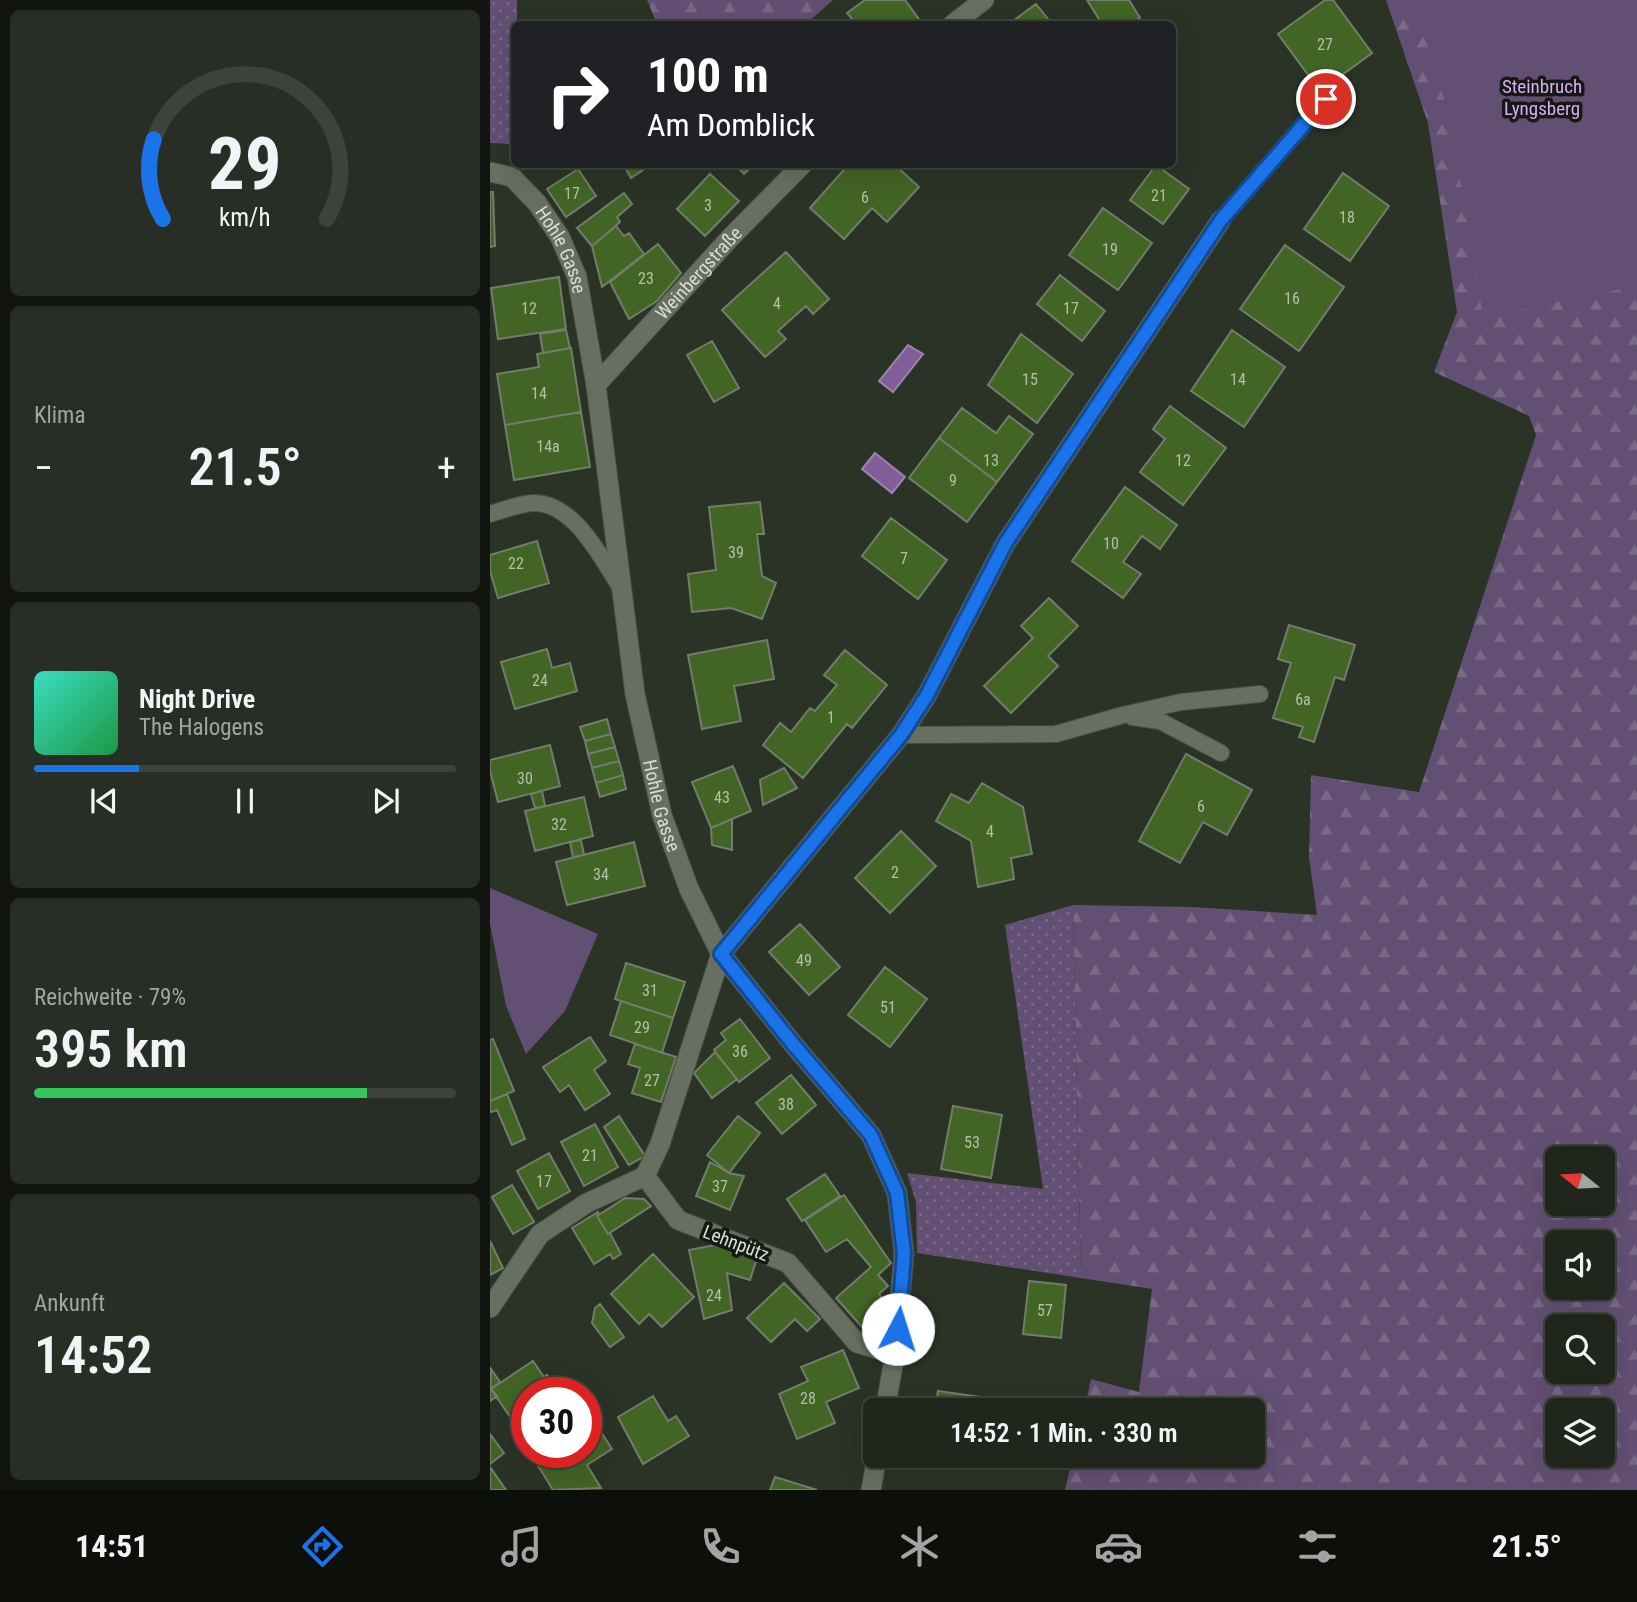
<!DOCTYPE html>
<html lang="de">
<head>
<meta charset="utf-8">
<style>
	:root { --surface:#20261c; --page:#282e25; --text:#f1f3f6; --muted:#a2a5a3; --line:#3d433b; --accent:#1a73e8 }
	body { margin:0; font-family:"Roboto Condensed",sans-serif; background:var(--page); color:var(--text); height:100vh; display:flex; flex-direction:column; font-size:26px; white-space:nowrap }
	* { box-sizing:border-box; margin:0 }
	p { font-size:23px; color:var(--muted) }
	.icon { flex:none; width:38px; height:38px; fill:none; stroke:currentColor; stroke-width:2; stroke-linecap:round; stroke-linejoin:round }
	.map { position:relative; flex:1; overflow:hidden }
	.details { display:flex; flex-direction:column; gap:10px; padding:10px; background:#12150f; width:490px }
	.details>* { flex:none }
	.hud { position:absolute; left:21px; top:21px; width:665px; height:147px; border-radius:10px; box-shadow:0 7px 28px #0002,0 0 0 2px var(--line); background:#202124; color:#fff; overflow:hidden }
	.needle { width:46px; rotate:288deg }
	.controls { position:absolute; left:1055px; top:1146px; display:grid; gap:14px }
	.controls a { display:grid; place-items:center; width:70px; height:70px; border-radius:10px; background:var(--surface); box-shadow:0 7px 28px #0002,0 0 0 2px var(--line); font-size:35px }
	.speed { position:absolute; left:21px; top:1377px; display:flex; gap:14px; font-size:35px; font-weight:700; text-align:center }
	.speed>* { display:grid; place-content:center; width:91px; height:91px; border-radius:50%; background:var(--surface); box-shadow:0 7px 28px #0002,0 0 0 2px var(--line); line-height:1 }
	.speed .limit { border:10px solid #d22; background:#fff; color:#111 }
	.pin { position:absolute; display:grid; place-items:center; width:60px; height:60px; color:#fff; margin:-30px; border:4px solid #fff; border-radius:50%; box-shadow:0 2px 7px #0007 }
	.me { position:absolute; width:77px; margin:-38px; rotate:5deg; stroke-linejoin:round; filter:drop-shadow(0 0 5px #0008) }
	.turn { display:flex; align-items:center; gap:24px; height:147px; padding:0 21px; font-size:32px }
	.turn .icon { width:91px; height:91px; stroke-width:2.5 }
	.turn b { display:block; font-size:49px; line-height:60px }
	.big { font-size:52px; font-weight:600; line-height:1.1 }
	.details .widget { flex:1; display:flex; flex-direction:column; justify-content:center; gap:10px; min-width:0; padding:0 24px; border-radius:10px; background:var(--page) }
	.details .dial { align-items:center; gap:0 }
	.dial svg { height:182px; overflow:visible; fill:none; stroke:var(--line); stroke-width:7; stroke-linecap:round; text-anchor:middle }
	.dial text { fill:var(--text); stroke:none }
	.song { display:flex; align-items:center; gap:21px }
	.cover { width:84px; height:84px; border-radius:10px; background:linear-gradient(135deg,hsl(170 70% 55%),hsl(140 70% 35%)) }
	.played { height:7px; border-radius:4px; background:linear-gradient(90deg,var(--accent) 25%,var(--line) 25%) }
	.keys { display:flex; justify-content:space-around; direction:ltr }
	.heat { display:flex; justify-content:space-between; align-items:center; font-size:38px; direction:ltr }
	.charge { height:10px; border-radius:5px; background:linear-gradient(90deg,#34c759 79%,var(--line) 0) }
	.trip { position:absolute; left:373px; top:1398px; width:402px; height:70px; border-radius:10px; background:var(--surface); box-shadow:0 7px 28px #0002,0 0 0 2px var(--line); font-weight:600; line-height:70px; text-align:center }
	.tab-bar { display:flex; height:112px; justify-content:space-around; align-items:center; background:#0d0f0b; color:var(--muted) }
	.tab-bar .icon { width:49px; height:49px }
	.tab-bar .current { color:var(--accent) }
	.tab-bar b { font-size:32px; color:var(--text) }
	main { display:flex; flex:1; min-height:0 }
	.map>svg:first-child { display:block }
</style>
</head>
<body>
<main>
<section class="details">
<div class="widget dial"><svg viewBox="0 0 100 80">
<path d="M14 69A42 42 0 1 1 86 69"/>
<path d="M14 69A42 42 0 0 1 10 34" stroke="#1a73e8"/>
<text x="50" y="56" font-size="32" font-weight="700">29</text>
<text x="50" y="72" font-size="11">km/h</text>
</svg></div>
<div class="widget"><p>Klima</p>
<div class="heat"><a>−</a><b class="big">21.5°</b><a>+</a></div>
</div>
<div class="widget">
<div class="song"><i class="cover"></i><div><b>Night Drive</b><p>The Halogens</p></div></div>
<div class="played"></div>
<div class="keys"><svg class="icon" aria-label="previous" viewBox="0 0 24 24"><path d="M18 5L8 12l10 7zM5 5v14"/></svg><svg class="icon" aria-label="pause" viewBox="0 0 24 24"><path d="M8 5v14M16 5v14"/></svg><svg class="icon" aria-label="next" viewBox="0 0 24 24"><path d="M6 5l10 7-10 7zM19 5v14"/></svg></div>
</div>
<div class="widget"><p>Reichweite · 79%</p><b class="big">395 km</b><div class="charge"></div></div>
<div class="widget"><p>Ankunft</p><b class="big">14:52</b></div>
</section>
<div class="map">
<svg width="1147" height="1490" viewBox="0 0 1147 1490">
	<defs>
		<pattern id="grass-dots" width="8" height="8" patternUnits="userSpaceOnUse" patternTransform="scale(1.75)"><rect width="8" height="8" fill="#634f73"/><path d="M2 2h.1M6 6h.1" fill="none" stroke="#796886" stroke-width="1.8" stroke-linecap="round"/></pattern>
		<pattern id="forest-firs" width="22" height="20" patternUnits="userSpaceOnUse" patternTransform="scale(1.75)"><rect width="22" height="20" fill="#634f73"/><path d="M5 1l3.5 6h-7zM16 11l3.5 6h-7z" fill="#796886"/></pattern>
	</defs>
	<rect width="100%" height="100%" fill="#2b3326"/>
	<path fill="url(#grass-dots)" d="M0,0H27V24H24V144L0,143Z
		M583,905L591,1278L427,1253L426,1202L417,1173L553,1189L515,925Z"/>
	<path fill="url(#forest-firs)" fill-rule="evenodd" d="M157,0H343L316,24H167Z
		M896,0H1147V1490H575L583,1456H763V1410H594L601,1379L649,1392L662,1289L591,1278L583,905L702,907L827,915L819,857L821,775L929,792L1046,435L1039,416L944,372L967,312L938,123ZM1068,1158H1113V1204H1068ZM1068,1242H1113V1288H1068ZM1068,1326H1113V1372H1068ZM1068,1410H1113V1456H1068Z"/>
	<path fill="#634f73" d="M923,0H1147V286L993,317L960,118Z
		M0,888L108,934L75,1011L36,1054L16,1006L0,924Z"/>
	<path fill="#815d9a" stroke="#9b84ac" stroke-width="2" d="M418,345L433,354L403,392L389,381Z
		M385,453L415,477L402,493L372,469Z"/>
	<path fill="#426425" stroke="#737c6d" stroke-width="2" d="M375,0H415L431,22L427,24H366L357,13Z
		M597,0H639L650,18L639,24H612Z
		M835,0H843L882,53L830,91L788,34Z
		M546,4L562,24H519Z
		M133,164H162L141,178Z
		M245,164H264L254,174Z
		M359,164H404L429,187L397,222L382,208L354,239L320,208Z
		M666,165L699,189L673,224L640,200Z
		M88,169L106,196L76,217L57,189Z
		M853,173L899,206L860,261L814,229Z
		M220,174L249,201L215,236L187,209Z
		M0,192H3L5,246L0,247Z
		M134,193L142,204L127,217L130,222L102,246L87,228Z
		M613,208L662,243L628,290L579,255Z
		M126,226L134,236L139,233L154,254L112,287L102,246Z
		M168,244L191,273L167,301L139,319L120,282Z
		M795,245L854,287L809,351L750,309Z
		M296,252L339,299L323,314L316,306L288,331L296,339L275,357L232,310Z
		M570,275L615,311L592,341L547,304Z
		M69,277L76,329L8,339L1,288Z
		M76,330L80,348L53,353L50,334Z
		M742,330L795,367L754,427L701,391Z
		M531,334L583,374L547,423L498,385Z
		M222,341L249,388L224,402L197,355Z
		M81,348L91,412L15,425L7,374L49,367L47,354Z
		M680,406L736,448L693,505L650,472L675,439L663,429Z
		M472,408L506,433L519,416L543,434L507,482L449,438Z
		M91,412L100,467L24,480L15,425Z
		M449,438L507,482L477,522L419,478Z
		M635,487L687,525L670,549L652,536L633,562L651,574L633,598L582,561Z
		M270,502L274,534H267L272,576L286,583L272,619L241,608L202,612L198,574L226,570L219,507Z
		M401,518L457,560L428,599L372,556Z
		M47,541L59,583L8,598L0,571V555Z
		M559,598L588,626L558,656L568,666L521,713L494,686L543,638L531,626Z
		M799,625L865,645L854,680L845,677L824,742L809,737L813,727L783,718L801,663L788,659Z
		M277,640L284,679L244,686L251,721L212,729L198,655Z
		M57,649L62,668L80,663L87,691L25,709L11,662Z
		M355,650L397,685L362,728L357,724L313,778L273,745L290,723L301,732L320,708L325,711L347,685L334,675Z
		M117,719L121,734L95,741L90,727Z
		M121,734L125,747L98,754L95,741Z
		M60,745L70,786L8,802L0,771V760Z
		M125,747L129,761L102,768L98,754Z
		M696,754L762,790L737,835L713,822L690,863L649,841Z
		M129,761L133,775L106,783L102,768Z
		M243,766L261,811L221,828L202,782Z
		M294,768L307,788L273,805L270,780Z
		M133,775L136,789L110,797L106,783Z
		M492,783L533,807L542,854L521,858L524,879L488,887L481,841L446,821L461,794L479,803Z
		M52,791L55,806L45,808L41,794Z
		M94,797L103,836L45,851L35,811Z
		M242,819V850L222,845L221,828Z
		M411,831L446,866L400,913L365,878Z
		M91,840L94,855L83,857L80,842Z
		M144,842L155,886L77,905L66,862Z
		M310,924L350,967L319,995L279,952Z
		M136,963L195,982L183,1018L125,999Z
		M395,967L437,999L400,1047L358,1015Z
		M131,1001L183,1018L172,1053L120,1035Z
		M250,1019L280,1058L249,1082L224,1050L236,1040L231,1033Z
		M100,1037L116,1061L104,1070L120,1094L95,1110L79,1085L70,1092L53,1067Z
		M3,1039L24,1091L0,1101V1040Z
		M145,1044L186,1057L171,1102L142,1093L150,1068L138,1064Z
		M225,1052L247,1079L222,1098L204,1073Z
		M301,1075L326,1105L292,1134L266,1103Z
		M17,1094L35,1139L22,1145L7,1110L1,1112L0,1110V1101Z
		M463,1106L512,1115L501,1178L451,1169Z
		M129,1116L155,1156L139,1165L114,1127Z
		M248,1116L270,1133L239,1173L217,1155Z
		M105,1124L128,1167L94,1186L71,1142Z
		M59,1153L80,1191L48,1209L27,1171Z
		M220,1162L239,1173L254,1176L240,1210L206,1196Z
		M335,1174L350,1196L312,1221L297,1199Z
		M22,1185L44,1222L23,1234L2,1197Z
		M354,1195L401,1263L388,1275L398,1286L389,1294L397,1305L372,1327L346,1298L381,1267L357,1239L336,1252L315,1220Z
		M135,1198L154,1199L161,1206L118,1234L107,1216Z
		M108,1212L109,1214L107,1216L118,1234L120,1233L131,1254L123,1259L120,1254L104,1264L82,1228Z
		M0,1241L13,1268L0,1275Z
		M230,1244L267,1258L260,1280L237,1273L242,1310L214,1319L199,1250Z
		M163,1254L204,1297L172,1327L159,1314L149,1324L121,1294Z
		M539,1281L576,1285L571,1338L533,1334Z
		M294,1283L330,1319L317,1331L305,1319L281,1342L257,1318Z
		M110,1304L134,1337L120,1347L102,1323L105,1308Z
		M353,1350L369,1388L336,1402L345,1423L307,1439L289,1394L318,1381L311,1367Z
		M43,1361L54,1377L57,1375L67,1390L65,1393H37V1421L27,1427L1,1389Z
		M1,1369L10,1382L1,1389L7,1396L0,1401Z
		M448,1391L513,1400L512,1410H445Z
		M163,1396L178,1421L186,1416L199,1436L153,1464L128,1417Z
		M102,1418L122,1449L97,1465L111,1488L63,1490L42,1456L47,1452H96V1422Z
		M0,1434L14,1453L0,1464Z
		M432,1456H486L484,1469L430,1466Z
		M0,1467L16,1490H0Z
		M285,1477L327,1490H280Z"/>
	<g fill="none" stroke-linecap="round" stroke-linejoin="round">
		<defs>
			<path id="service" d="M731,220L836,99
				M0,514C13,510 29,504 43,503C84,502 111,558 131,588
				M642,717L670,721L731,753
				M411,735L566,734L633,715L691,702L770,694"/>
			<g id="minor">
				<path d="M463,24L494,0"/>
				<path id="s1" d="M0,172L22,177L47,203L70,237L87,277L106,385L145,694L172,815L199,889L231,954L303,1044L381,1135L407,1193L414,1254L405,1354L395,1410"/>
				<path id="s2" d="M106,385L240,238L313,164"/>
				<path d="M0,1308L50,1234L97,1203L155,1176"/>
				<path d="M405,1354L367,1343L298,1263L188,1220L155,1176L170,1144L231,954L411,735L437,695L515,544L731,220"/>
				<path d="M381,1490L387,1456"/>
			</g>
		</defs>
		<use href="#service" stroke="#4a5146" stroke-width="18"/>
		<use href="#minor" stroke="#4a5146" stroke-width="21"/>
		<use href="#service" stroke="#666f60" stroke-width="16"/>
		<use href="#minor" stroke="#666f60" stroke-width="19"/>
	</g>
	<g fill="none" stroke-linecap="round" stroke-linejoin="round">
		<defs>
			<path id="route" d="M408,1329L414,1254L407,1193L381,1135L303,1044L231,954L411,735L437,695L515,544L731,220L836,99"/>
		</defs>
		<use href="#route" stroke="#114b97" stroke-width="18"/>
		<use href="#route" stroke="#1a73e8" stroke-width="12"/>
	</g>
	<g text-anchor="middle" dominant-baseline="central" stroke-width="7" stroke-linejoin="round" paint-order="stroke">
		<g font-size="16" fill="#b3c0a9">
			<text x="835" y="44">27</text>
			<text x="82" y="193">17</text>
			<text x="669" y="195">21</text>
			<text x="375" y="197">6</text>
			<text x="218" y="205">3</text>
			<text x="857" y="217">18</text>
			<text x="620" y="249">19</text>
			<text x="156" y="278">23</text>
			<text x="802" y="298">16</text>
			<text x="287" y="303">4</text>
			<text x="39" y="308">12</text>
			<text x="581" y="308">17</text>
			<text x="540" y="379">15</text>
			<text x="748" y="379">14</text>
			<text x="49" y="393">14</text>
			<text x="58" y="446">14a</text>
			<text x="501" y="460">13</text>
			<text x="693" y="460">12</text>
			<text x="463" y="480">9</text>
			<text x="621" y="543">10</text>
			<text x="246" y="552">39</text>
			<text x="414" y="558">7</text>
			<text x="26" y="563">22</text>
			<text x="50" y="680">24</text>
			<text x="813" y="699">6a</text>
			<text x="341" y="717">1</text>
			<text x="35" y="778">30</text>
			<text x="232" y="797">43</text>
			<text x="711" y="806">6</text>
			<text x="69" y="824">32</text>
			<text x="500" y="831">4</text>
			<text x="405" y="872">2</text>
			<text x="111" y="874">34</text>
			<text x="314" y="960">49</text>
			<text x="160" y="990">31</text>
			<text x="398" y="1007">51</text>
			<text x="152" y="1027">29</text>
			<text x="250" y="1051">36</text>
			<text x="162" y="1080">27</text>
			<text x="296" y="1104">38</text>
			<text x="482" y="1142">53</text>
			<text x="100" y="1155">21</text>
			<text x="54" y="1181">17</text>
			<text x="230" y="1186">37</text>
			<text x="224" y="1295">24</text>
			<text x="555" y="1310">57</text>
			<text x="318" y="1398">28</text>
		</g>
		<g font-size="19" fill="#d6aef3" stroke="#161913">
			<text x="1052" y="86">Steinbruch<tspan x="1052" dy="22">Lyngsberg</tspan></text>
		</g>
		<g font-size="19" fill="#d9ded5" stroke="#161913">
			<text stroke="none"><textPath href="#s1" startOffset="112">Hohle Gasse</textPath></text>
			<text stroke="none"><textPath href="#s2" startOffset="152">Weinbergstraße</textPath></text>
			<text stroke="none"><textPath href="#s1" startOffset="679">Hohle Gasse</textPath></text>
			<text transform="translate(246 1243) rotate(21)">Lehnpütz</text>
		</g>
	</g>
</svg>
<div class="controls">
<a><svg class="needle" viewBox="-14 -14 28 28"><path d="M0-13l5 13h-10z" fill="#e53935"/><path d="M0 13l5-13h-10z" fill="#a2a5a3"/></svg></a>
<a><svg class="icon" aria-label="sound" viewBox="0 0 24 24"><path d="M4 9h4l5-4v14l-5-4H4zM17 9q2 3 0 6"/></svg></a>
<a><svg class="icon" aria-label="search" viewBox="0 0 24 24"><circle cx="10" cy="10" r="6"/><path d="M15 15l6 6"/></svg></a>
<a><svg class="icon" aria-label="layers" viewBox="0 0 24 24"><path d="M12 4l9 5-9 5-9-5zM3 14l9 5 9-5"/></svg></a>
</div>
<div class="speed"><div class="limit">30</div></div>
<div class="pin" style="left:836px;top:99px;background:#d93025"><svg class="icon" aria-label="arrive" viewBox="0 0 24 24"><path d="M6 21V4h12l-3 4 3 4H6"/></svg></div>
<svg class="me" style="left:408px;top:1329px" viewBox="-20 -20 40 40"><circle r="19" fill="#fff"/><path d="M0-13L10 11 0 6-10 11z" fill="#1a73e8"/></svg>
<div class="trip">14:52 · 1 Min. · 330 m</div>
<div class="hud">
<div class="turn"><svg class="icon" aria-label="right" viewBox="0 0 24 24"><path d="M7 20v-9h11M14 6l5 5-5 5"/></svg><div><b>100 m</b>Am Domblick</div></div>
</div>
</div>
</main>
<nav class="tab-bar">
<b>14:51</b>
<svg class="icon current" aria-label="directions" viewBox="0 0 24 24"><path d="M12 3l9 9-9 9-9-9zM9 14v-3h6M13 9l2 2-2 2"/></svg>
<svg class="icon" aria-label="music" viewBox="0 0 24 24"><path d="M9 18V5l10-2v13"/><circle cx="6" cy="18" r="3"/><circle cx="16" cy="16" r="3"/></svg>
<svg class="icon" aria-label="phone" viewBox="0 0 24 24"><path d="M5 4h4l2 5-3 2q2 4 5 5l2-3 5 2v4C11 20 4 13 5 4z"/></svg>
<svg class="icon" aria-label="climate" viewBox="0 0 24 24"><path d="M12 3v18M4 7l16 10M4 17L20 7"/></svg>
<svg class="icon" aria-label="car" viewBox="0 0 24 24"><path d="M5 17H2v-5l4-1 3-4h7l3 4 3 1v5h-3M9 17h6M6 11h13"/><circle cx="7" cy="17" r="2"/><circle cx="17" cy="17" r="2"/></svg>
<svg class="icon" aria-label="filters" viewBox="0 0 24 24"><path d="M4 7h16M4 17h16"/><circle cx="9" cy="7" r="2"/><circle cx="15" cy="17" r="2"/></svg>
<b>21.5°</b>
</nav>
</body>
</html>
